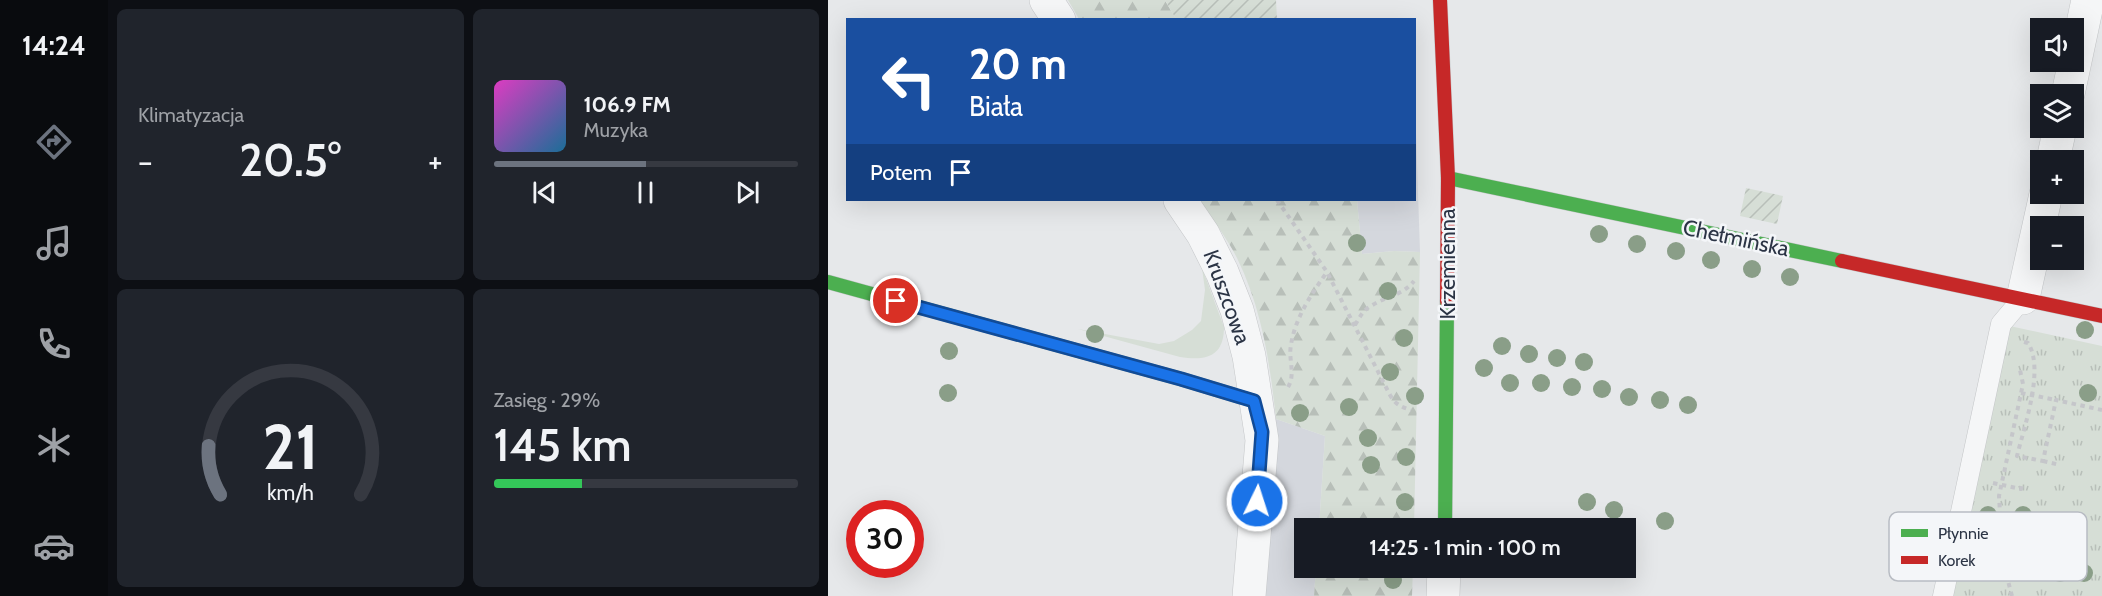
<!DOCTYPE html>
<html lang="pl">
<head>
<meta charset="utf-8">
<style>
	:root { --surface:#171b24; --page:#20242c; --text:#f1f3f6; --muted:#9ea1a6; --line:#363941; --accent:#6c737f }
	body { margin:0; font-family:Cabin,sans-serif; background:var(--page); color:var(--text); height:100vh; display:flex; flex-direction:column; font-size:22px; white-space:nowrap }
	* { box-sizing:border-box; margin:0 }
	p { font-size:20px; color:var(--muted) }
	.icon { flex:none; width:33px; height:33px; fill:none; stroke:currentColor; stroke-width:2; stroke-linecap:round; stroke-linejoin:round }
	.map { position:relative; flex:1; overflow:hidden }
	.drawer { display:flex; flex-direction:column; gap:9px; padding:9px; background:#0d0f14; width:720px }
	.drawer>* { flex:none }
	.guide { position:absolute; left:18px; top:18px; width:570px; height:183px; border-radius:0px; box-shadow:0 6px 24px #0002; background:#1a4fa0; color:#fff; overflow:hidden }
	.tools { position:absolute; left:1202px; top:18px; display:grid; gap:12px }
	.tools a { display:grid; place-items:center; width:54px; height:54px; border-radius:0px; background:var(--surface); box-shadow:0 6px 24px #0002; font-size:30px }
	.speed { position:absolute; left:18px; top:500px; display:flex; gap:12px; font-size:30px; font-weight:700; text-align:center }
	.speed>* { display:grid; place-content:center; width:78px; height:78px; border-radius:50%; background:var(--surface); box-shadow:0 6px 24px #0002; line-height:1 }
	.speed .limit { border:9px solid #d22; background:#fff; color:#111 }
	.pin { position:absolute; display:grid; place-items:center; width:51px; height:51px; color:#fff; margin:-26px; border:3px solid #fff; border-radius:50%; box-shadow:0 2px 6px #0007 }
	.me { position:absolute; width:66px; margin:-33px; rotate:4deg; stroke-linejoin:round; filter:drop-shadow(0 0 4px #0008) }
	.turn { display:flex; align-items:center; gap:21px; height:126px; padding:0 24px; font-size:27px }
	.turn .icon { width:78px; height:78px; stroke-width:2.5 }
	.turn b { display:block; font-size:42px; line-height:51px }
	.then { display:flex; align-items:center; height:57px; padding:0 24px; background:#0003; gap:12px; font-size:22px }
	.big { font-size:45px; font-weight:600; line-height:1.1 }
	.drawer .widget { flex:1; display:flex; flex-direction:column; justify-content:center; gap:9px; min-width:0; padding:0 21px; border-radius:9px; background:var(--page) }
	.drawer .dial { align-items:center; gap:0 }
	.dial svg { height:156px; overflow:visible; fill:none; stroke:var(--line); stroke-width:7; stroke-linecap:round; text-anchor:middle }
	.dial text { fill:var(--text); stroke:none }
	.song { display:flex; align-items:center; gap:18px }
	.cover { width:72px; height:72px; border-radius:9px; background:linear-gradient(135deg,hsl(310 70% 55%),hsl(200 70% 35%)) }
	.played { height:6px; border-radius:3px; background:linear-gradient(90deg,var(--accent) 50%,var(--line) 50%) }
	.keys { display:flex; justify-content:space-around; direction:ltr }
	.heat { display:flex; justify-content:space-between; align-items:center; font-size:33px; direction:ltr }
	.charge { height:9px; border-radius:4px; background:linear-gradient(90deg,#34c759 29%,var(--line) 0) }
	.drawer .tiles { flex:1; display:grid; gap:9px; grid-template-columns:repeat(2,1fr) }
	.trip { position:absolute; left:466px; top:518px; width:342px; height:60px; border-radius:0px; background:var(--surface); box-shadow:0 6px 24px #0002; font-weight:600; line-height:60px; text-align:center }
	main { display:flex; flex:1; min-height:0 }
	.dock { display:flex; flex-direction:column; width:108px; justify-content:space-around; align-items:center; background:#090b0e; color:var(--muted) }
	.dock .icon { width:42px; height:42px }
	.dock .selected { color:var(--accent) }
	.dock b { font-size:27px; color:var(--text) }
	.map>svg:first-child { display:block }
</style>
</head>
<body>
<main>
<nav class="dock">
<b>14:24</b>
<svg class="icon selected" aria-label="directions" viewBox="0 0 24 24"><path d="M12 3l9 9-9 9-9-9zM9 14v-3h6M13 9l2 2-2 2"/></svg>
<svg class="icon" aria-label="music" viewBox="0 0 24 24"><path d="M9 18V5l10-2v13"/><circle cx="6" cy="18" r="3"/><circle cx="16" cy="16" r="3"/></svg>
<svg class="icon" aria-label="phone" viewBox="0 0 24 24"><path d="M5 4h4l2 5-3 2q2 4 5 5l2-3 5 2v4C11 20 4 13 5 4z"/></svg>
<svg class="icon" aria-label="climate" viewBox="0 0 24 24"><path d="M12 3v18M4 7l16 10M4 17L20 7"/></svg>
<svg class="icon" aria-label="car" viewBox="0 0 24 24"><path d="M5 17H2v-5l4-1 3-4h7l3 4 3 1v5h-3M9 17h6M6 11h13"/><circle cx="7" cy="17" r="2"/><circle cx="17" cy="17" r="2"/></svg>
</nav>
<section class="drawer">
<div class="tiles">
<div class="widget"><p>Klimatyzacja</p>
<div class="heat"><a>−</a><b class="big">20.5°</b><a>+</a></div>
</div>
<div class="widget">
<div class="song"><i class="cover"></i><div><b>106.9 FM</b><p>Muzyka</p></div></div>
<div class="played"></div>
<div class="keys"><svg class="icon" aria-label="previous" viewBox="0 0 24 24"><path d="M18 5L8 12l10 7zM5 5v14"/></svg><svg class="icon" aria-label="pause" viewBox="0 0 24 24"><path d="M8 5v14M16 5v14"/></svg><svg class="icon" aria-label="next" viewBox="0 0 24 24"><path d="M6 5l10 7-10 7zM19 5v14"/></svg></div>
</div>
<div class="widget dial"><svg viewBox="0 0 100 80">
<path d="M14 69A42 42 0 1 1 86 69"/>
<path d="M14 69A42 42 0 0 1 8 44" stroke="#6c737f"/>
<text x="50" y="56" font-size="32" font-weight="700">21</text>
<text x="50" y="72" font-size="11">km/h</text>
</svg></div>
<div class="widget"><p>Zasięg · 29%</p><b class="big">145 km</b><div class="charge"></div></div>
</div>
</section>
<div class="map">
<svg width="1274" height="596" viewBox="0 0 1274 596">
	<defs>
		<pattern id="forest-firs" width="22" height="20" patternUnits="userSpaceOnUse" patternTransform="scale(1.5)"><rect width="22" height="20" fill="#d6ded6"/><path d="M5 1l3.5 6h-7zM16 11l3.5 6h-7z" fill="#b8bfb9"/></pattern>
		<pattern id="park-tufts" width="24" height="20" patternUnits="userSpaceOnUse" patternTransform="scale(1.5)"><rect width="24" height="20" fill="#d6ded6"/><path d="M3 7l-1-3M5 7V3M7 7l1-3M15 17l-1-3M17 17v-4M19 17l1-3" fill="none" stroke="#b8bfb9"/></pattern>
		<pattern id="garden-furrows" width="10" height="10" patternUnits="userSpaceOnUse" patternTransform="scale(1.5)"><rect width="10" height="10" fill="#d6ded6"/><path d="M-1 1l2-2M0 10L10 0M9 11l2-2" fill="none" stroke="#b8bfb9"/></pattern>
	</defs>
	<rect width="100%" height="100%" fill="#e6e8ea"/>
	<path fill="#d4d7dd" d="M586,74L592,252L566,251L534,254L529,200H586Z
		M448,419L497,436L491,528H477V567H488L486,596H436Z"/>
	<path fill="#d6ded6" d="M374,268L396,327C396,357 378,361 352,357L250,329L331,344L346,341L364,330L373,321L377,290Z"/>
	<path fill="url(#forest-firs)" d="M240,0H337L348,19H251Z
		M372,200H529L534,254L566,251L592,252L586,528H491L497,436L448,419C442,363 434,309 409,258C399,238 384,219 372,200Z
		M488,567H585L584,596H486Z"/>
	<path fill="url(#park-tufts)" d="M1177,325L1274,346V596H1120Z"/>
	<path fill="url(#garden-furrows)" d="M337,0H448L449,19H348Z
		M918,188L955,196L949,224L912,216Z"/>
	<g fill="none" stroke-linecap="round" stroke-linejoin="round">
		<defs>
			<path id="lane" d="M1115,596L1173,324L1195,298"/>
			<path id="street" d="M218,0L231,20
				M1240,94L1260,0
				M1225,160L1232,128
				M352,200L375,234L394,272L409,310L421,356L434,440L421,596
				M1195,298L1218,194
				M615,596L616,567"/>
			<path id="fast" d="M620,178L1014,261
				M0,282L353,379L426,401
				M617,528L619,301"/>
			<path id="jam" d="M612,0L620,178L619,301
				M1014,261L1274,316"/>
		</defs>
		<use href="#lane" stroke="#c4c6c8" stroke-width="21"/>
		<use href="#street" stroke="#c4c6c8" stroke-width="34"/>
		<use href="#fast" stroke="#c4c6c8" stroke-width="15"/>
		<use href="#jam" stroke="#c4c6c8" stroke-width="15"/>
		<path stroke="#c5c6ca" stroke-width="4" stroke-dasharray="4.5 4.5" stroke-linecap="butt" d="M449,200L499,272L562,395C567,404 573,407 583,410
			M527,325C532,317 535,310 543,306C558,296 574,296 586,281
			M1196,342L1200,343C1217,369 1196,427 1189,456L1215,461L1228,400L1274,410
			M460,387C468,374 460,359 463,345C467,318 484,293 499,272
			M1193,393L1228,400
			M1215,461L1232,465
			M1165,483L1193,489L1194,484
			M1184,596L1175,562L1171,496L1195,384L1192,370"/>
		<use href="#lane" stroke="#f5f6f7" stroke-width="20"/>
		<use href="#street" stroke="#f5f6f7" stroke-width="33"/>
		<use href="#fast" stroke="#4caf50" stroke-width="14"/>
		<use href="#jam" stroke="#c62828" stroke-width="14"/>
	</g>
	<g fill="#8a9e88">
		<circle cx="771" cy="234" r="9"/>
		<circle cx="529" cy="243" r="9"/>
		<circle cx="809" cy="244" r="9"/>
		<circle cx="848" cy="251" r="9"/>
		<circle cx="883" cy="260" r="9"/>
		<circle cx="924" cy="269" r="9"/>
		<circle cx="962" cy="277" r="9"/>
		<circle cx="560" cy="291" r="9"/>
		<circle cx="1257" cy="330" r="9"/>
		<circle cx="267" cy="334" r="9"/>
		<circle cx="576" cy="338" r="9"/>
		<circle cx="674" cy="346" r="9"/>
		<circle cx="121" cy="351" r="9"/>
		<circle cx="701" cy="354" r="9"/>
		<circle cx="729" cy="358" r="9"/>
		<circle cx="756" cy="362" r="9"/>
		<circle cx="656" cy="368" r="9"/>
		<circle cx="562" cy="372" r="9"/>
		<circle cx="682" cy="383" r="9"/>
		<circle cx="713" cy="383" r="9"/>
		<circle cx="744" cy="387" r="9"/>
		<circle cx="774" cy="389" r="9"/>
		<circle cx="120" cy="393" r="9"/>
		<circle cx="1260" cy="393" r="9"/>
		<circle cx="587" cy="396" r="9"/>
		<circle cx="801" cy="397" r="9"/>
		<circle cx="832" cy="400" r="9"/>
		<circle cx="860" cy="405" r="9"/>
		<circle cx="521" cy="407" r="9"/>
		<circle cx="472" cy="413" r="9"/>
		<circle cx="540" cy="438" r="9"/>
		<circle cx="578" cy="457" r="9"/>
		<circle cx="543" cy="465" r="9"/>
		<circle cx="577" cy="502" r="9"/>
		<circle cx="759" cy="502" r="9"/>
		<circle cx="786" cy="510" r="9"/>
		<circle cx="1160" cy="515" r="9"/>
		<circle cx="1195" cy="515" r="9"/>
		<circle cx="837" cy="521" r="9"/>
		<circle cx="1232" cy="573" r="9"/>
		<circle cx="1256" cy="573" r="9"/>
		<circle cx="565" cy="580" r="9"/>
	</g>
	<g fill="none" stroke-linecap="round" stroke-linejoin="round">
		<defs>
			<path id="route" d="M68,301L353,379L426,401L434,432L429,501"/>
		</defs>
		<use href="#route" stroke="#114b97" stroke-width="15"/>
		<use href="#route" stroke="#1a73e8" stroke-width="10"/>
	</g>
	<g text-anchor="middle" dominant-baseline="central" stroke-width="5" stroke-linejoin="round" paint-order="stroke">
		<g font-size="22" fill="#2b3445" stroke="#f4f6f9">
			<text transform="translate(908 238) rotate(12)">Chełmińska</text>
			<text transform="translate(619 264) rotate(-90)">Krzemienna</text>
			<text transform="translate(399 297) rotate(70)">Kruszcowa</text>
		</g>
	</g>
	<rect x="1061" y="512" width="198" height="69" rx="9" fill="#f4f6f9" stroke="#b8bcc3" stroke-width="1.5"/>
	<rect x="1073" y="529" width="27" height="8" fill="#4caf50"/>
	<rect x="1073" y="556" width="27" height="8" fill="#c62828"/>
	<g font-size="16" fill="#2b3445">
		<text x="1110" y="539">Płynnie</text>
		<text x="1110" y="566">Korek</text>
	</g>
</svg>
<div class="tools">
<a><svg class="icon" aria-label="sound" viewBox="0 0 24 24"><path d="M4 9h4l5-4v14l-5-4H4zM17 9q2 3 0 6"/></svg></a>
<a><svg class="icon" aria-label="layers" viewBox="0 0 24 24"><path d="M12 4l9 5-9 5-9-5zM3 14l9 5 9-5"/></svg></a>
<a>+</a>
<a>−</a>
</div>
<div class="speed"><div class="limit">30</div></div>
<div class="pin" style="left:68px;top:301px;background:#d93025"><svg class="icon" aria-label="arrive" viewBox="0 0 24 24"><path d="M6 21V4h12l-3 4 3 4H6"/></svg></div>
<svg class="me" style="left:429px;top:501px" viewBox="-20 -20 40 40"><circle r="17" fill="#1a73e8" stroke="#fff" stroke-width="3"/><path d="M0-11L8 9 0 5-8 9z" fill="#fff"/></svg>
<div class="trip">14:25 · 1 min · 100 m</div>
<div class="guide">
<div class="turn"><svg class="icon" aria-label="left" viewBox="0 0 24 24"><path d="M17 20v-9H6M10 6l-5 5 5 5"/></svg><div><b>20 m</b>Biała</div></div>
<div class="then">Potem<svg class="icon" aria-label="arrive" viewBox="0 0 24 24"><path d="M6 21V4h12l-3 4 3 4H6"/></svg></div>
</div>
</div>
</main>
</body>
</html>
